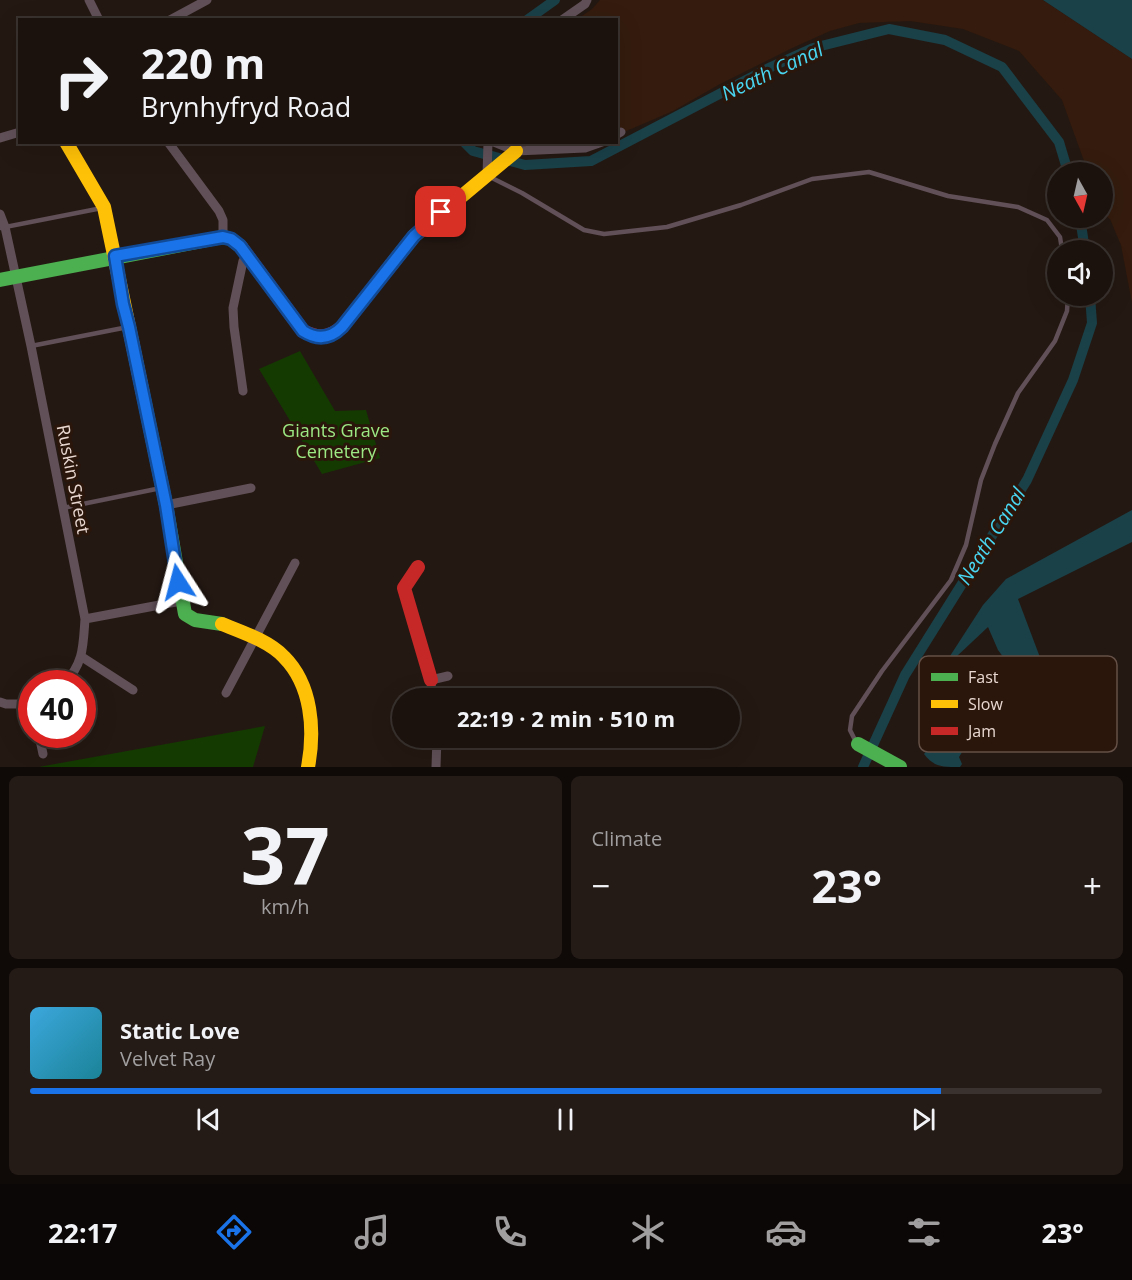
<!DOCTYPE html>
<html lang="en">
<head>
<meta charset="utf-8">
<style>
	:root { --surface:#1b120e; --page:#241b17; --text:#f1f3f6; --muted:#a09e9e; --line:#39322e; --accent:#1a73e8 }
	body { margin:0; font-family:"Open Sans",sans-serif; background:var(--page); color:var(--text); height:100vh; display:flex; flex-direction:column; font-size:22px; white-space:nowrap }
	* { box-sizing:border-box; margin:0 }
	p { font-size:20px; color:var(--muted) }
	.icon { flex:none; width:33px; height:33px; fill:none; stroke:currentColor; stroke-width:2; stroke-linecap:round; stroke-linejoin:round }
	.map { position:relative; height:767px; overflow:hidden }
	.drawer { display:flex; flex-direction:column; gap:9px; padding:9px; background:#0f0a08; flex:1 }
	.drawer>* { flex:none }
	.top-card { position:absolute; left:18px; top:18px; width:600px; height:126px; border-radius:0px; box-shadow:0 6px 24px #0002,0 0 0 2px var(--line); background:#1b120e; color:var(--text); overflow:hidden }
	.needle { width:39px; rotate:172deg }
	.fabs { position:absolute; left:1047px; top:162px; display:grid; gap:12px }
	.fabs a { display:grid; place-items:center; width:66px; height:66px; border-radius:50%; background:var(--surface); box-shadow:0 6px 24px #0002,0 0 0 2px var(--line); font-size:30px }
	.speed { position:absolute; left:18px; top:670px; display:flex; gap:12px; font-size:30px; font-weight:700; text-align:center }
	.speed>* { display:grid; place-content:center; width:78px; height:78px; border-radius:50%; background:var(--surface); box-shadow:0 6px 24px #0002,0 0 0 2px var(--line); line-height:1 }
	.speed .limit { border:9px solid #d22; background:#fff; color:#111 }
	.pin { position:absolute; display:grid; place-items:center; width:51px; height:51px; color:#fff; margin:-26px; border-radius:12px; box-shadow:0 3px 9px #0006 }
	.me { position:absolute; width:66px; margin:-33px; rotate:351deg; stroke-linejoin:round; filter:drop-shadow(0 0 4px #0008) }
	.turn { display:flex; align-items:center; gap:21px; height:126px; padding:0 24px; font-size:27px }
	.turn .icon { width:78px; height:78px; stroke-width:2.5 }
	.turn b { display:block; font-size:42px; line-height:51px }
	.big { font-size:45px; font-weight:700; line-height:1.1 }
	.drawer .card { flex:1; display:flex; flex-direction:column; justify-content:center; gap:9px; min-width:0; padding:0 21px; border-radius:9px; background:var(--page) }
	.drawer .dial { align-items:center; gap:0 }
	.dial b { font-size:78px; line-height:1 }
	.song { display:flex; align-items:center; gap:18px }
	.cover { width:72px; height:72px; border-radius:9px; background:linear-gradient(135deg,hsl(200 70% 55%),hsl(190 70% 35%)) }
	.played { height:6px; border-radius:3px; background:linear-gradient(90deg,var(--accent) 85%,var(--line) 85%) }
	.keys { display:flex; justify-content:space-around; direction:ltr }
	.heat { display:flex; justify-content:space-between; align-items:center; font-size:33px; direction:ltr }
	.drawer .tiles { flex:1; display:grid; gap:9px; grid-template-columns:1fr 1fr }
	.card:last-child { grid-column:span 2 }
	.trip { position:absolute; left:392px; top:688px; width:348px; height:60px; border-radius:30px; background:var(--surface); box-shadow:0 6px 24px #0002,0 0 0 2px var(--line); font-weight:700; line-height:60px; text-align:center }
	.dock { display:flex; height:96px; justify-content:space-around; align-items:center; background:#0b0706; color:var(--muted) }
	.dock .icon { width:42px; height:42px }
	.dock .active { color:var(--accent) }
	.dock b { font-size:27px; color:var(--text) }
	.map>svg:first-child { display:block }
</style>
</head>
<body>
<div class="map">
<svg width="1132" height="767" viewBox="0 0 1132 767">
	<rect width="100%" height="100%" fill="#241812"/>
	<path fill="#341b0d" d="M600,0H1043L1132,59V303L1121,245L1110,219L1103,214L1102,172H1088L1062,100L1019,51L963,29L910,21L859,23L830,31L790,49L720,84L673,111L617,135L616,20H576L592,9Z"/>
	<path fill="#143a02" d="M300,351L335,411L366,410L380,458L322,474L259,369Z
		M265,726L253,767H39L44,766Z"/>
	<path fill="#1a4048" d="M1043,0H1132V59Z
		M1132,510V542L1018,599L1041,660L1008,702L978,727L959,757L962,764L960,767C942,767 934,767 924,754L957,711L959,679L968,678L972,684L988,692L1012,669L998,650L988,627L939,673L983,605L1006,579Z"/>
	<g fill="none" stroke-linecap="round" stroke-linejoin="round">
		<path stroke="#1a4048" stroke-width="10" d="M527,20L555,0
			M464,142L473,151L525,165L591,161L771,67L813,48L889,29L945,40L1002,67L1059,142L1068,172
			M1080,218L1085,250
			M863,767L905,675L1027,480L1073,380L1092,323L1090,296"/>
		<path stroke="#615058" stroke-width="4.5" d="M490,177L522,193L584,230L604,234L667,227L741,205L812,179L869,172L948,196L1018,207L1047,220L1060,237L1062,250
			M0,228L102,208
			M31,346L128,327
			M63,508L161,488
			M856,742L850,730L852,716L882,671L951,580L966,545L981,480L995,444L1018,393L1055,341L1067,311L1068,296"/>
		<path stroke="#615058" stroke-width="9" d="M89,0L99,20
			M170,20L207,0
			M562,20L585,4L587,0
			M616,135L621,132
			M0,138L20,132
			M168,142L219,211L223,220V237
			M494,142L516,151L585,148L602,142
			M487,176L488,142
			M0,214L5,227L31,346L85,619C83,646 84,663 64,684
			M243,391L234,327L233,308L243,261L249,256
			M166,505L251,488
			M85,619L181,601
			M82,657L133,690
			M226,693L295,563
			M432,699L431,680L448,676
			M0,702L6,704H32
			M39,735L43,754
			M436,767L437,738"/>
		<path stroke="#4caf50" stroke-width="14" d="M0,280L223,237L231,239L241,247
			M143,394L166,505L185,614L195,620L222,624
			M858,744L900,767"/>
		<path stroke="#ffc107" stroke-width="14" d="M66,142L104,207L143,394
			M391,265L414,236L516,151
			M222,624C242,632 269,641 284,657C312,685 315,730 308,767"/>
		<path stroke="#c62828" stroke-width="14" d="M241,247L303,331C318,339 329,338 342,327L391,265
			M418,567L404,588L431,680"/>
	</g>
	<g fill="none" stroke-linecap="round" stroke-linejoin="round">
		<defs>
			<path id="route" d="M178,582L166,505L129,327L123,304L115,256L223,237L231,239L240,246L303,331C317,340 330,339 342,327L414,236L441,212"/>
		</defs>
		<use href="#route" stroke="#114b97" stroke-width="15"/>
		<use href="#route" stroke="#1a73e8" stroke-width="10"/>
	</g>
	<g text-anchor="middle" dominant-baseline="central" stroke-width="6" stroke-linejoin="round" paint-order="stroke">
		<g font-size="18" fill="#9ce984" stroke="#2b160b">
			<text x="336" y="430">Giants Grave<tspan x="336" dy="21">Cemetery</tspan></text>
		</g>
		<g font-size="18" fill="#e8d8d1" stroke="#2b160b">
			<text transform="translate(74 479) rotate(79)">Ruskin Street</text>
		</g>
		<g font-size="20" font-style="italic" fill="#49d6f1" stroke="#2b160b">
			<text transform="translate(772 71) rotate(-25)">Neath Canal</text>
			<text transform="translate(991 536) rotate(-58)">Neath Canal</text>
		</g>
	</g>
	<rect x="919" y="656" width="198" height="96" rx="9" fill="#2b160b" stroke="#645046" stroke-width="1.5"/>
	<rect x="931" y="673" width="27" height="8" fill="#4caf50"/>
	<rect x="931" y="700" width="27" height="8" fill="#ffc107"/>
	<rect x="931" y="727" width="27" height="8" fill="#c62828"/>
	<g font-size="16" fill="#e8d8d1">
		<text x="968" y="683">Fast</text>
		<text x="968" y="710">Slow</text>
		<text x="968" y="737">Jam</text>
	</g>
</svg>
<div class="fabs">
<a><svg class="needle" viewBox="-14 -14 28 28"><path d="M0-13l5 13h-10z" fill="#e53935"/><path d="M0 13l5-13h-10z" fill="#a09e9e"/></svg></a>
<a><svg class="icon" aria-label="sound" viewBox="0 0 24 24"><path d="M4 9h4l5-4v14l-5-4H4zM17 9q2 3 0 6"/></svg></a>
</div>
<div class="speed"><div class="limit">40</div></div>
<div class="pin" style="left:441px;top:212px;background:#d93025"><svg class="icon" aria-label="arrive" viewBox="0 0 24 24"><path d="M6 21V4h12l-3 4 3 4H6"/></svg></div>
<svg class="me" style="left:178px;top:582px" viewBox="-20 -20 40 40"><path d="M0-17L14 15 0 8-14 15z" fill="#1a73e8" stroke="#fff" stroke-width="4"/></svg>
<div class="trip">22:19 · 2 min · 510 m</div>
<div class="top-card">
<div class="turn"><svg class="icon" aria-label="right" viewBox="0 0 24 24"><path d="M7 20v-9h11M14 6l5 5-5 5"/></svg><div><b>220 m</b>Brynhyfryd Road</div></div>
</div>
</div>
<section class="drawer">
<div class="tiles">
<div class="card dial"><b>37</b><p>km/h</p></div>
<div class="card"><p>Climate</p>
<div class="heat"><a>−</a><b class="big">23°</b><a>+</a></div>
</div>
<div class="card">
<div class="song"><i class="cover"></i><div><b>Static Love</b><p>Velvet Ray</p></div></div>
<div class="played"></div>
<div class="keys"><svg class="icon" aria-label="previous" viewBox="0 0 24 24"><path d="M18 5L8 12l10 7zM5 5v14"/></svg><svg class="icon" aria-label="pause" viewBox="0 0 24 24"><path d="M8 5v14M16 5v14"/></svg><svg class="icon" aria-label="next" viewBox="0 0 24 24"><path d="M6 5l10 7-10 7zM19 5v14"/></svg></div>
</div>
</div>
</section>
<nav class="dock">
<b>22:17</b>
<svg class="icon active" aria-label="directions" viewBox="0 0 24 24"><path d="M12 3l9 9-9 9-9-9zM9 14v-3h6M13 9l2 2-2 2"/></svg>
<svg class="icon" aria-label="music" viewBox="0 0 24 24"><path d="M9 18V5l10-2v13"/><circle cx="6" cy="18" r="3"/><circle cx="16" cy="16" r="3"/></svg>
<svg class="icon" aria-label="phone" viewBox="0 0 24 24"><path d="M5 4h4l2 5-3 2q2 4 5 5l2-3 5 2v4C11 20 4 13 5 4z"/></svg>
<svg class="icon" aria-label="climate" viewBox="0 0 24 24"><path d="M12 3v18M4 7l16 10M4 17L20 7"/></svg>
<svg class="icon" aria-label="car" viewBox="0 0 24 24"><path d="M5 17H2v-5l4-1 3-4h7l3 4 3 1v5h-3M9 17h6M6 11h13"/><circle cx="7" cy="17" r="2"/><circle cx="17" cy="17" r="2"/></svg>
<svg class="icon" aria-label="filters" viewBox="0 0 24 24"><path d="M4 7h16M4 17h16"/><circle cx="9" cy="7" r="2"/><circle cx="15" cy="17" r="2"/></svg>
<b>23°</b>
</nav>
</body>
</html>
